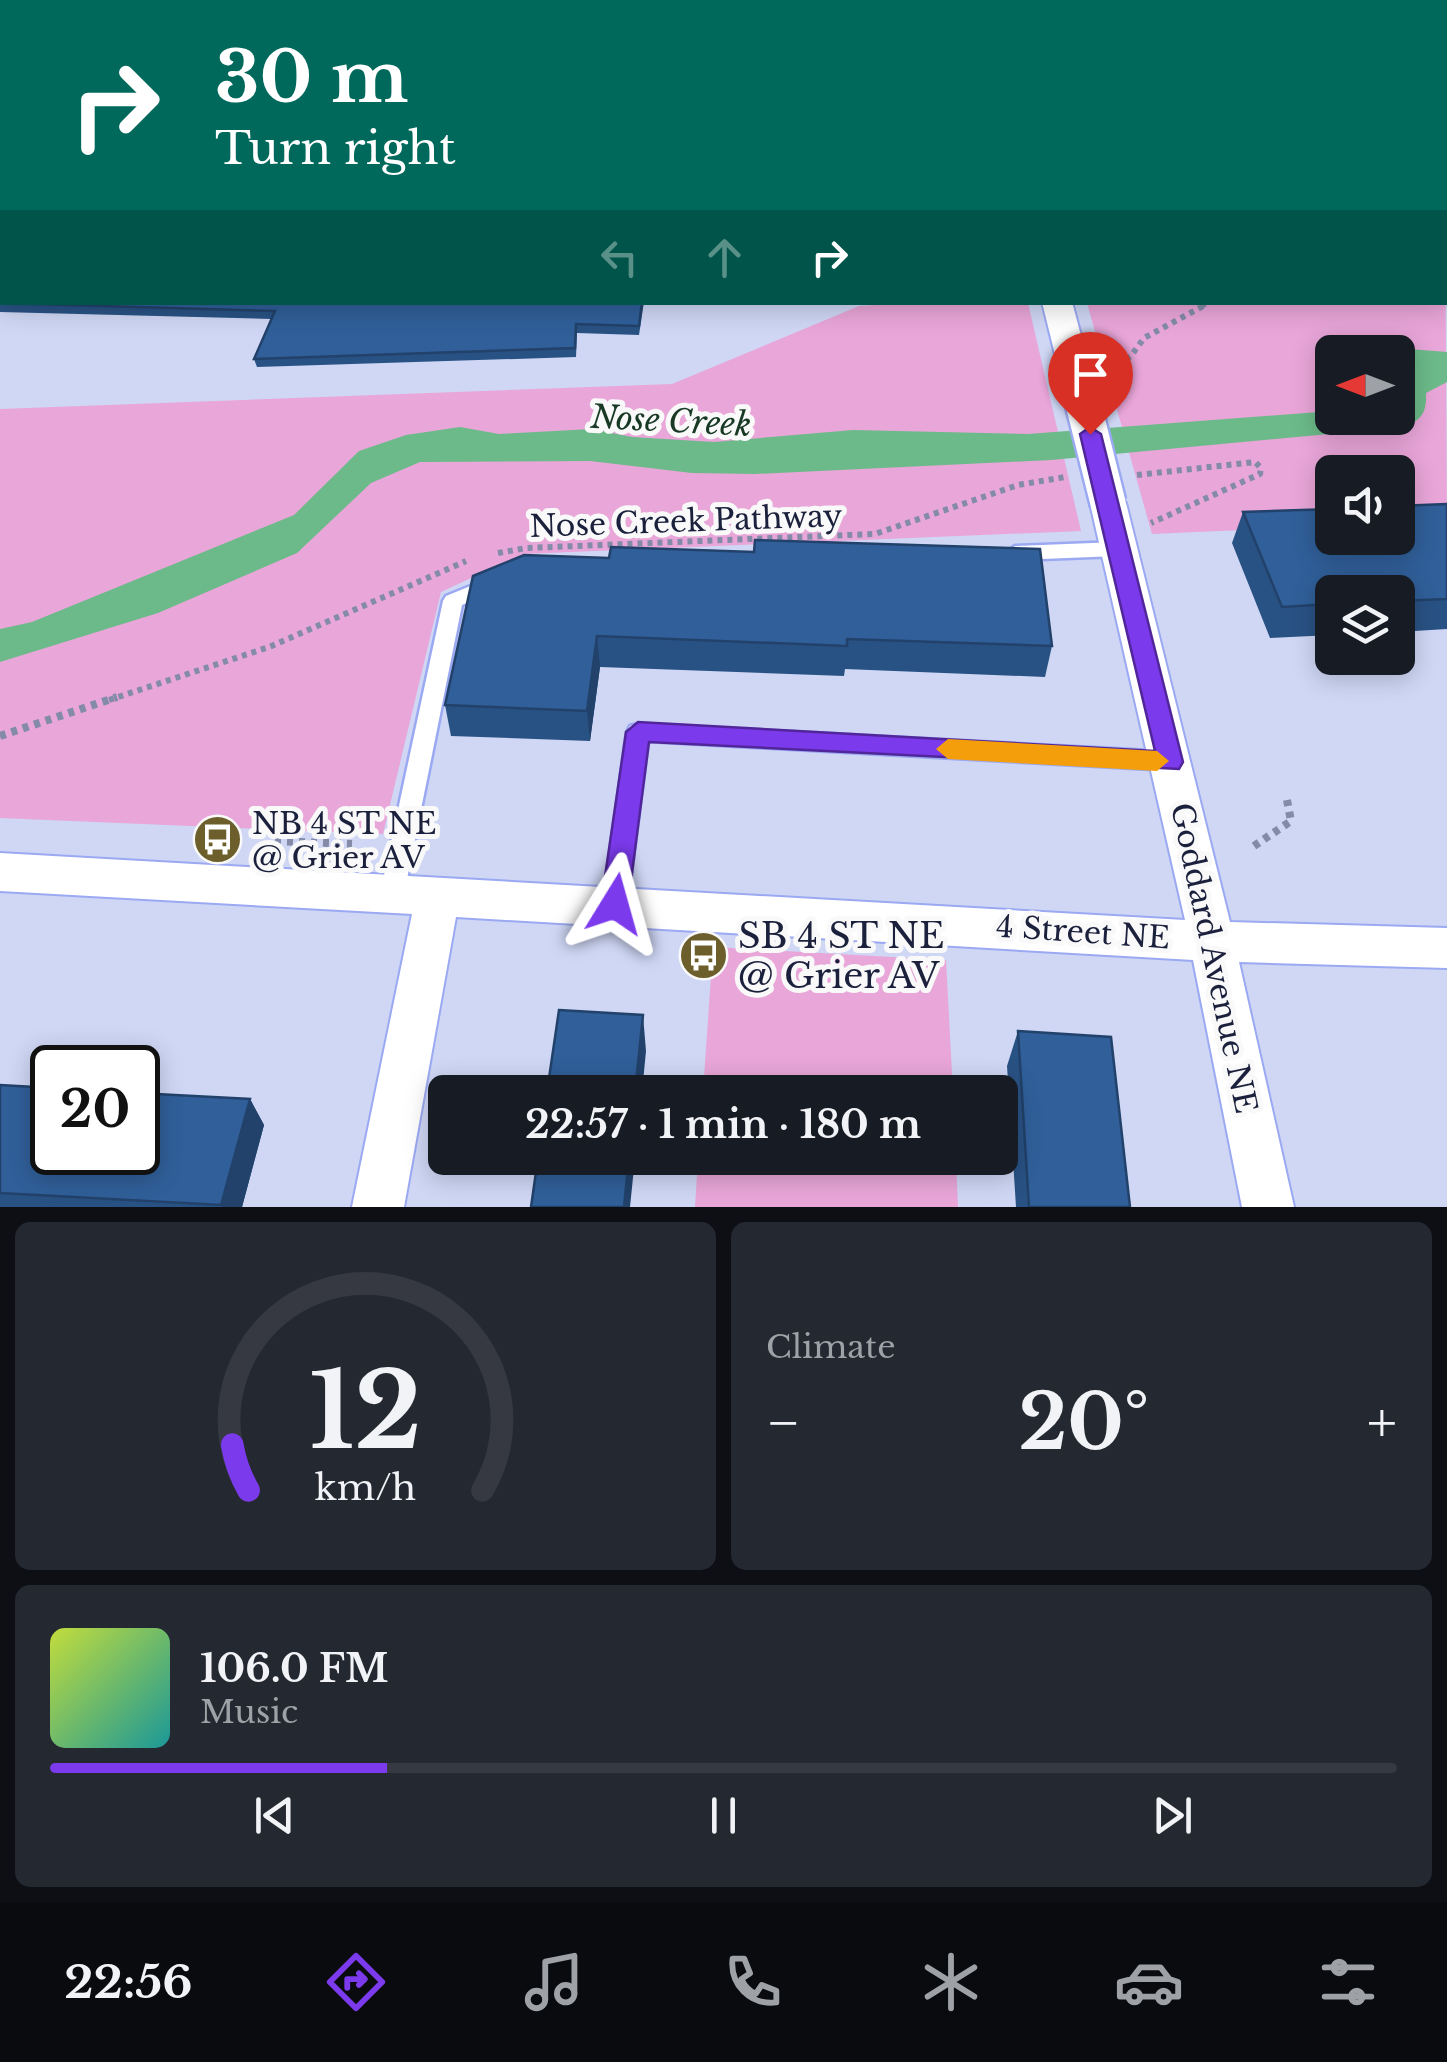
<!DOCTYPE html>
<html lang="en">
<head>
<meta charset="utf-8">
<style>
	:root { --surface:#171b24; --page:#242831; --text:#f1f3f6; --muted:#9ea1a6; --line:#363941; --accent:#7c3aed }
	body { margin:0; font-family:"Libre Baskerville",serif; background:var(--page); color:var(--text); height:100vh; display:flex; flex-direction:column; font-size:38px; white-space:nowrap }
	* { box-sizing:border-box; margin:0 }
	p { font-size:32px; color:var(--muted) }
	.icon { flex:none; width:55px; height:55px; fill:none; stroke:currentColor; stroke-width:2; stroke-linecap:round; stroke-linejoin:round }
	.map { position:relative; height:1207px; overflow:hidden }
	.sheet { display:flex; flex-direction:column; gap:15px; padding:15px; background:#0d0f14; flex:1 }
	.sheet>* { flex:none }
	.guide { position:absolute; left:0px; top:0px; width:1448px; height:305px; box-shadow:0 5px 25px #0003; background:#00695c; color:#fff; overflow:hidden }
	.needle { width:65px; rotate:270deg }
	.tools { position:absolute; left:1315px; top:335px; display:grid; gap:20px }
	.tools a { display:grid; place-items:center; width:100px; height:100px; border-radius:15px; background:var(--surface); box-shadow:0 5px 25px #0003; font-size:50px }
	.speed { position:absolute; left:30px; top:1045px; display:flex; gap:20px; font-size:50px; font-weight:700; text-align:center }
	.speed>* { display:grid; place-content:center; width:130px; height:130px; border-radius:50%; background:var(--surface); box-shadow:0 5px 25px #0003; line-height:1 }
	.speed .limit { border:5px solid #111; border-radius:15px; background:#fff; color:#111 }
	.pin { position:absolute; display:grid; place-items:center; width:85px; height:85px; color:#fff; margin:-102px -42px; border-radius:50% 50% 50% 0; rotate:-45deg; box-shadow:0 0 10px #0007 }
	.pin .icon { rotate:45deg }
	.me { position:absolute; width:110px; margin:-55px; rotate:8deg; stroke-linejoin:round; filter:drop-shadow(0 0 8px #0008) }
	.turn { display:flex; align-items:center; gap:35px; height:210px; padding:0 50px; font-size:45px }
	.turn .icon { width:130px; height:130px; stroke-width:2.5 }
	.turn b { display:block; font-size:70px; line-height:85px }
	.lanes { display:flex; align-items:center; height:95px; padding:0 50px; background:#0003; justify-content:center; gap:50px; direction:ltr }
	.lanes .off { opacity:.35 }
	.big { font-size:75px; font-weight:700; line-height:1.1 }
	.sheet .tile { flex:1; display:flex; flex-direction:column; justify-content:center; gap:15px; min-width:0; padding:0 35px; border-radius:15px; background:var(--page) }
	.sheet .dial { align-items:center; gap:0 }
	.dial svg { height:260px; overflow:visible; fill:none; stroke:var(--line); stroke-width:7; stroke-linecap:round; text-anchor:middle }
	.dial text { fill:var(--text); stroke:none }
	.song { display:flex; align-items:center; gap:30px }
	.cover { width:120px; height:120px; border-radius:15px; background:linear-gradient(135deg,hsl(70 70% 55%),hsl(180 70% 35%)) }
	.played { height:10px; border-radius:5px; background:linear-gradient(90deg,var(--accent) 25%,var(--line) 25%) }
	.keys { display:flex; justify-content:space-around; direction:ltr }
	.heat { display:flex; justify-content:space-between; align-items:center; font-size:55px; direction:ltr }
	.sheet .tiles { flex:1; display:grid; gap:15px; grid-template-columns:1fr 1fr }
	.tile:last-child { grid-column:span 2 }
	.trip { position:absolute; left:428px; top:1075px; width:590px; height:100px; border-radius:15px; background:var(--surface); box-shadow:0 5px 25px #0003; font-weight:700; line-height:100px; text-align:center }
	.tabs { display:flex; height:160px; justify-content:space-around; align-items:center; background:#090b0e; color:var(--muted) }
	.tabs .icon { width:70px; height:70px }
	.tabs .active { color:var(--accent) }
	.tabs b { font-size:45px; color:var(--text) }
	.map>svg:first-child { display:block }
</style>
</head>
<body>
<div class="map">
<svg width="1447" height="1207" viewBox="0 0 1447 1207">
	<rect width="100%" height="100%" fill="#cfd7f5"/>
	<path fill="#e9a6d9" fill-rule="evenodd" d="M1445,212L1447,520L1398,522V472H1332V526L1152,534L1087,303L1445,302ZM1332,352H1398V418H1332Z
		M923,302L1028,303L1081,531L523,554L441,592L383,834L0,818V409L672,384L859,306Z
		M713,947L946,960L953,1092H703Z
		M698,1158H956L958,1207H695Z"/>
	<path fill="#6cba89" d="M1409,349L1447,352V382L1426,393C1427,412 1422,420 1404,427L1051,460L755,474L692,473L590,461L420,462L371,483L297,553L158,613L0,662V629L32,622L294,515L359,451L406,435L460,427L499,434L592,429L632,437L714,442L853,430L1028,434L1332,411V418H1398V356Z"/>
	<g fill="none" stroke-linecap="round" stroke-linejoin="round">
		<defs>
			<path id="service" d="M1118,542L1128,549L1118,556L1015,560L1005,553L1015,546Z
				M495,576L502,578L505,583L502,588L462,605L404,894L400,901L392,904L384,901L380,894L443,601L446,596Z
				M638,724L1170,752L1178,755L1181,761L1178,767L1170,770L648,741L627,904L623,911L615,914L607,911L603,904L627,732L630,726Z"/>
			<path id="minor" d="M957,0H981L982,2H958Z
				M1042,302H1072L1098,399L1094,406H1070L1066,399Z
				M1108,491L1120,494L1126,503L1230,922L1447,928V968L1239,962L1294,1207H1242L1193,960L456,917L404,1207H352L412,914L0,891V853L1185,920L1090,503L1096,494Z"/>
		</defs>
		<use href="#service" stroke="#9ba9f2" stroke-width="5"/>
		<use href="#minor" stroke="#9ba9f2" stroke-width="4"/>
		<path stroke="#848ba8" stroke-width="5" stroke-dasharray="4 4" stroke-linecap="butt" d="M1202,306L1210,302"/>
		<path stroke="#848ba8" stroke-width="6" stroke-dasharray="5 5" stroke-linecap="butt" d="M1109,370L1131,356L1144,338L1207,304
			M1137,475L1255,462L1261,468L1260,474L1151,523
			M498,553L526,548L875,534L1018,485L1065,477
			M109,700L269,647L466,561"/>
		<path stroke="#848ba8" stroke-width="8" stroke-dasharray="6 6" stroke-linecap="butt" d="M0,736L117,697
			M275,841L352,844
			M1254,846L1291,821L1287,800"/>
		<use href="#service" fill="#fff" fill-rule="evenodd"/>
		<use href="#minor" fill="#fff" fill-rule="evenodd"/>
		<defs>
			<path id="minor-bridge" d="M1082,399L1108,503"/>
		</defs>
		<use href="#minor-bridge" stroke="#9ba9f2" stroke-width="40" stroke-linecap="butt"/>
		<use href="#minor-bridge" stroke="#fff" stroke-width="35"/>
	</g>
	<path fill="#295284" d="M0,0H893V2H2V26H0Z
		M1445,15H1447V167L1445,164Z
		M0,97L2,302H644L639,335L577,333L576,357L257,367L254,359L271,319L0,312Z
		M1447,504V629L1398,632V592H1332V635L1270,638L1232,543L1243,512Z
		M473,576L1052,646L1045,677L845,669L844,676L600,667L590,741L451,736L445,705Z
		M1018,1031L1130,1207H1016L1007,1066Z
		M0,1085L250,1099L264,1125L242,1207H0Z"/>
	<path fill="#22426b" d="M597,636L600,667L590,741L587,711Z
		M643,1015L646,1051L642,1092H635Z
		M250,1099L264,1125L242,1207H222L221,1205Z
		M629,1158H635L630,1207H624Z"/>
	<path fill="#305f99" stroke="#22426b" stroke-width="2.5" d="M0,0H394V2H2V4H0Z
		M1445,15H1447V92H1445Z
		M0,97H2V302H642L639,326L576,324L575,348L254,359L275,311L0,303Z
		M1447,504V599L1398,601V592H1332V604L1282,607L1243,512L1332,509V538H1398V506Z
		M755,540L1040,549L1052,646L847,639V646L597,636L587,711L445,705L473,576L524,555L609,558L611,547L754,552Z
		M559,1010L643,1015L635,1092H547Z
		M1018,1031L1111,1037L1130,1207H1029Z
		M0,1085L52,1088V1152H138V1093L250,1099L221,1205L0,1193Z
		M538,1158H629L624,1207H531Z"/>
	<path fill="#7c3aed" stroke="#51269a" stroke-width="2.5" d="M1090,427L1101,434L1183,762L1179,769L649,742L628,904L624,912H605L601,904L626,732L638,722L1155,751L1080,434Z"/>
	<path fill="#f59e0b" d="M948,739L1157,751L1169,761L1157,771L948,759L936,749Z"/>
	<defs>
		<symbol id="bus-disc" viewBox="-11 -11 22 22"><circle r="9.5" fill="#6c5f2c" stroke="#f9f9f9"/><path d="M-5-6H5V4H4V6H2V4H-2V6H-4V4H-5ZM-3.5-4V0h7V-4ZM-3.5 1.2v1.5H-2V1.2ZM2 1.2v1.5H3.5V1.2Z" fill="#fff"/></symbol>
	</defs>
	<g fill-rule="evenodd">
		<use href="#bus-disc" x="190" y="812" width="55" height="55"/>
		<use href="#bus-disc" x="676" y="928" width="55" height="55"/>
	</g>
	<g text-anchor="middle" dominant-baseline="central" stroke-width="10" stroke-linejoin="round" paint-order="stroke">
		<g font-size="30" fill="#1b203c" stroke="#f9f9f9">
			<text transform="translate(686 521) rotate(-2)">Nose Creek Pathway</text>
			<text transform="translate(1083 932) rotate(4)">4 Street NE</text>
			<text transform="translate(1214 958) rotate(78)">Goddard Avenue NE</text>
		</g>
		<g font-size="30" fill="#1b203c" stroke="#f9f9f9" text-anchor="start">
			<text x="252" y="823">NB 4 ST NE<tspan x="252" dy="34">@ Grier AV</tspan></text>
		</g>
		<g font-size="32" font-style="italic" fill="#183a25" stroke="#f9f9f9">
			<text transform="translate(671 421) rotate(3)">Nose Creek</text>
		</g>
		<g font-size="35" fill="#1b203c" stroke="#f9f9f9" text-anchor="start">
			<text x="738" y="935">SB 4 ST NE<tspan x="738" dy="40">@ Grier AV</tspan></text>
		</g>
	</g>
</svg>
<div class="tools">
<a><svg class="needle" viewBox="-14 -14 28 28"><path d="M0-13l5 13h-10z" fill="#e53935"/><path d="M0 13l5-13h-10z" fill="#9ea1a6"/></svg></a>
<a><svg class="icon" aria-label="sound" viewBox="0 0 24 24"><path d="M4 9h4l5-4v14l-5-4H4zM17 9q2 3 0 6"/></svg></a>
<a><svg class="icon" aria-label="layers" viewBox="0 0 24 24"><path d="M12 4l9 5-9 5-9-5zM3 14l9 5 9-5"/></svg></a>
</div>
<div class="speed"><div class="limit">20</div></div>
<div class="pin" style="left:1090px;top:434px;background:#d93025"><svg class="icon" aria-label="arrive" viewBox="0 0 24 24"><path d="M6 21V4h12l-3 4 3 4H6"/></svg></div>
<svg class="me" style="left:615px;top:904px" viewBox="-20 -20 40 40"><path d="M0-17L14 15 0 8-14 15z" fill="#7c3aed" stroke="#fff" stroke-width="4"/></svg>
<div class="trip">22:57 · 1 min · 180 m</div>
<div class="guide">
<div class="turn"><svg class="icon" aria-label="right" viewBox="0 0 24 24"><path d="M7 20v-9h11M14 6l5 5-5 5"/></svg><div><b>30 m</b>Turn right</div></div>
<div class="lanes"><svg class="icon off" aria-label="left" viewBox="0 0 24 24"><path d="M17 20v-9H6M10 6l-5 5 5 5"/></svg><svg class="icon off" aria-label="ahead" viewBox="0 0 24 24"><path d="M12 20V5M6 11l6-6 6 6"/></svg><svg class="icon" aria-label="right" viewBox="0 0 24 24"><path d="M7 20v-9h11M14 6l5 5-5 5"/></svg></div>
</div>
</div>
<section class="sheet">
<div class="tiles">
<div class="tile dial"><svg viewBox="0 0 100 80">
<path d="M14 69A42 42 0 1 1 86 69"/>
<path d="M14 69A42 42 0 0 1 9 55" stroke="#7c3aed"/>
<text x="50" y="56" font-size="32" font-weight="700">12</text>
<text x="50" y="72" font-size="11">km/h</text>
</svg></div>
<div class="tile"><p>Climate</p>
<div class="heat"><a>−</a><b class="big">20°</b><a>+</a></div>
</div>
<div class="tile">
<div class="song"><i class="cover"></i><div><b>106.0 FM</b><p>Music</p></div></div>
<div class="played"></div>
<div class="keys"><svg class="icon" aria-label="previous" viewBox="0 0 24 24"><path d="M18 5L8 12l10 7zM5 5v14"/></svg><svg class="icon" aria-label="pause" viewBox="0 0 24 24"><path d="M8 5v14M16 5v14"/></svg><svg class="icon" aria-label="next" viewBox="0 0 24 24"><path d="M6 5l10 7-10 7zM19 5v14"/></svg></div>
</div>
</div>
</section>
<nav class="tabs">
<b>22:56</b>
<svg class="icon active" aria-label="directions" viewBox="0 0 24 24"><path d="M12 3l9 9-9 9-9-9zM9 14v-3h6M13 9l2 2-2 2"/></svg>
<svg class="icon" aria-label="music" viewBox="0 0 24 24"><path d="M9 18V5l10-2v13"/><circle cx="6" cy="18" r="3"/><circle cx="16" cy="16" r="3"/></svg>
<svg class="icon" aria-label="phone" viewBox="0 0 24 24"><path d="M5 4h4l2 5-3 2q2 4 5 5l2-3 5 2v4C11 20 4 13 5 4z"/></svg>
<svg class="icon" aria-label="climate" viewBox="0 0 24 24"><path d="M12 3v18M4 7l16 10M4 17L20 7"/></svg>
<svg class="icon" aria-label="car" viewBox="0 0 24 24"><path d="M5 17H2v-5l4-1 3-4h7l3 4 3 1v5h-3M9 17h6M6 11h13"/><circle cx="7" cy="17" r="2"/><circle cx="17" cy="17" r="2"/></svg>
<svg class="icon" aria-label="filters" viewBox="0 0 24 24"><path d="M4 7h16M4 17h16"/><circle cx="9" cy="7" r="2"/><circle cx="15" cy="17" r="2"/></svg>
</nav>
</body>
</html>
